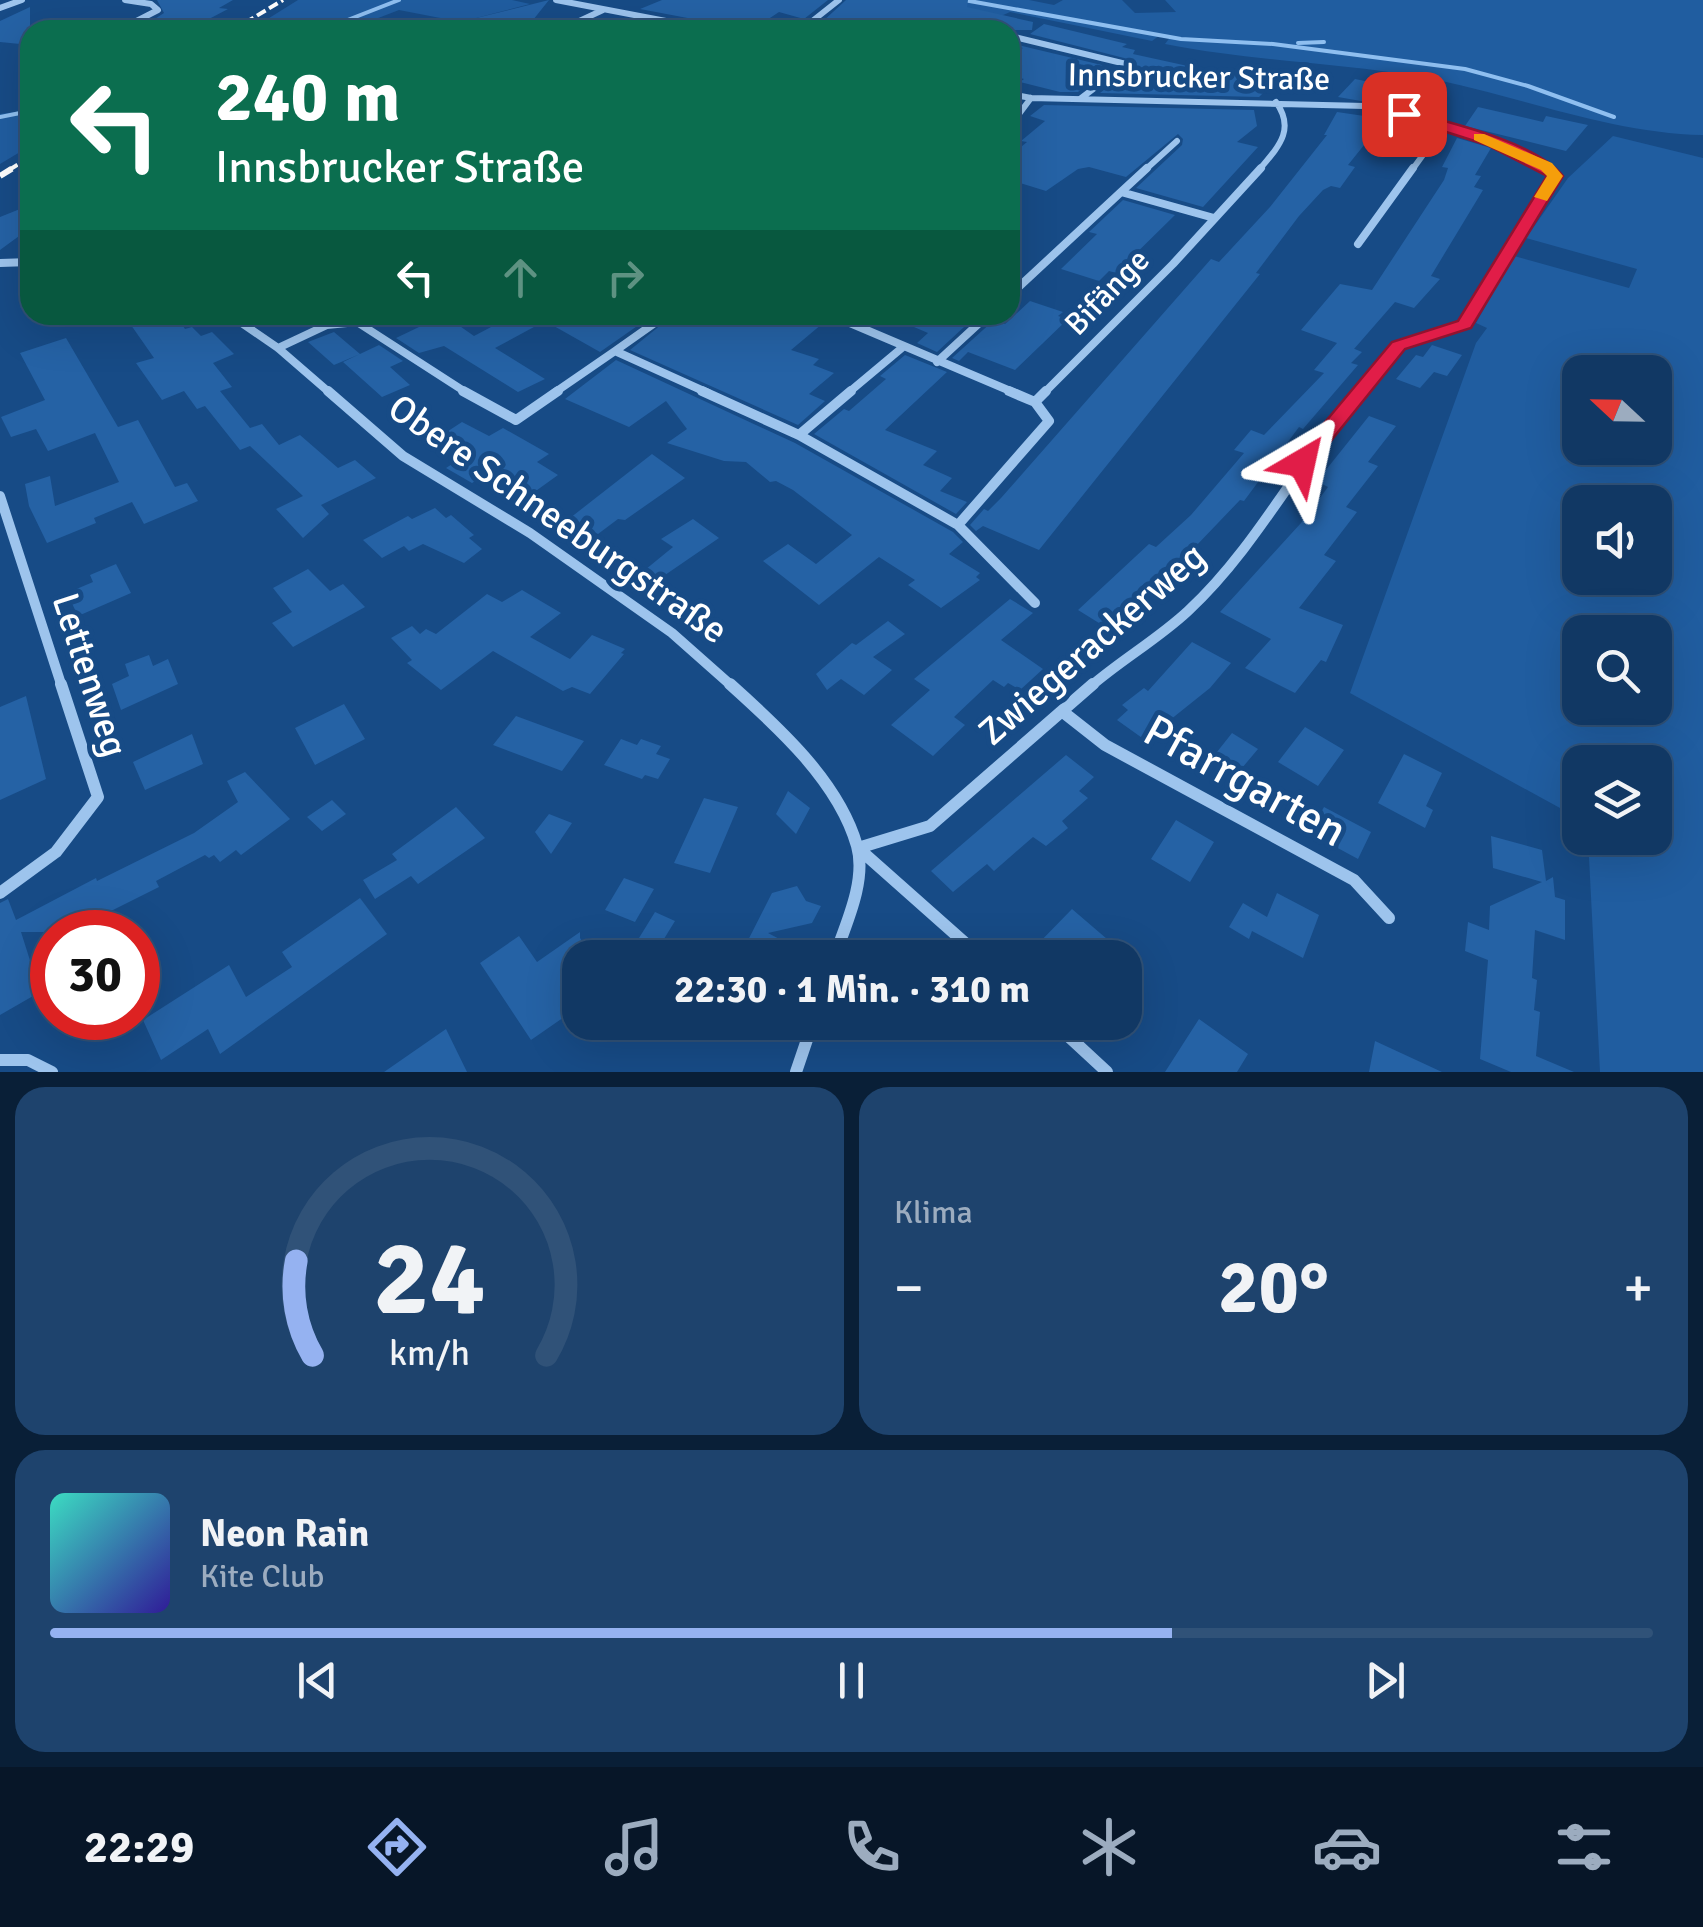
<!DOCTYPE html>
<html lang="de">
<head>
<meta charset="utf-8">
<style>
	:root { --surface:#113864; --page:#1e436d; --text:#f1f3f6; --muted:#9cacbf; --line:#305278; --accent:#95b2f1 }
	body { margin:0; font-family:Signika,sans-serif; background:var(--page); color:var(--text); height:100vh; display:flex; flex-direction:column; font-size:38px; white-space:nowrap }
	* { box-sizing:border-box; margin:0 }
	p { font-size:32px; color:var(--muted) }
	.icon { flex:none; width:55px; height:55px; fill:none; stroke:currentColor; stroke-width:2; stroke-linecap:round; stroke-linejoin:round }
	.map { position:relative; height:1072px; overflow:hidden }
	.sheet { display:flex; flex-direction:column; gap:15px; padding:15px; background:#091f37; flex:1 }
	.sheet>* { flex:none }
	.hud { position:absolute; left:20px; top:20px; width:1000px; height:305px; border-radius:30px; box-shadow:0 10px 40px #0002,0 0 0 2px var(--line); background:#0b6e4f; color:#fff; overflow:hidden }
	.needle { width:65px; rotate:292deg }
	.fabs { position:absolute; left:1562px; top:355px; display:grid; gap:20px }
	.fabs a { display:grid; place-items:center; width:110px; height:110px; border-radius:20px; background:var(--surface); box-shadow:0 10px 40px #0002,0 0 0 2px var(--line); font-size:50px }
	.speed { position:absolute; left:30px; top:910px; display:flex; gap:20px; font-size:50px; font-weight:700; text-align:center }
	.speed>* { display:grid; place-content:center; width:130px; height:130px; border-radius:50%; background:var(--surface); box-shadow:0 10px 40px #0002,0 0 0 2px var(--line); line-height:1 }
	.speed .limit { border:15px solid #d22; background:#fff; color:#111 }
	.pin { position:absolute; display:grid; place-items:center; width:85px; height:85px; color:#fff; margin:-42px; border-radius:20px; box-shadow:0 5px 15px #0006 }
	.me { position:absolute; width:110px; margin:-55px; rotate:36deg; stroke-linejoin:round; filter:drop-shadow(0 0 8px #0008) }
	.turn { display:flex; align-items:center; gap:35px; height:210px; padding:0 30px; font-size:45px }
	.turn .icon { width:130px; height:130px; stroke-width:2.5 }
	.turn b { display:block; font-size:70px; line-height:85px }
	.lanes { display:flex; align-items:center; height:95px; padding:0 30px; background:#0003; justify-content:center; gap:50px; direction:ltr }
	.lanes .off { opacity:.35 }
	.big { font-size:75px; font-weight:700; line-height:1.1 }
	.sheet .widget { flex:1; display:flex; flex-direction:column; justify-content:center; gap:15px; min-width:0; padding:0 35px; border-radius:30px; background:var(--page) }
	.sheet .dial { align-items:center; gap:0 }
	.dial svg { height:260px; overflow:visible; fill:none; stroke:var(--line); stroke-width:7; stroke-linecap:round; text-anchor:middle }
	.dial text { fill:var(--text); stroke:none }
	.song { display:flex; align-items:center; gap:30px }
	.cover { width:120px; height:120px; border-radius:15px; background:linear-gradient(135deg,hsl(170 70% 55%),hsl(250 70% 35%)) }
	.played { height:10px; border-radius:5px; background:linear-gradient(90deg,var(--accent) 70%,var(--line) 70%) }
	.keys { display:flex; justify-content:space-around; direction:ltr }
	.heat { display:flex; justify-content:space-between; align-items:center; font-size:55px; direction:ltr }
	.sheet .tiles { flex:1; display:grid; gap:15px; grid-template-columns:1fr 1fr }
	.widget:last-child { grid-column:span 2 }
	.trip { position:absolute; left:562px; top:940px; width:580px; height:100px; border-radius:30px; background:var(--surface); box-shadow:0 10px 40px #0002,0 0 0 2px var(--line); font-weight:700; line-height:100px; text-align:center }
	.tab-bar { display:flex; height:160px; justify-content:space-around; align-items:center; background:#071628; color:var(--muted) }
	.tab-bar .icon { width:70px; height:70px }
	.tab-bar .selected { color:var(--accent) }
	.tab-bar b { font-size:45px; color:var(--text) }
	.map>svg:first-child { display:block }
</style>
</head>
<body>
<div class="map">
<svg width="1703" height="1072" viewBox="0 0 1703 1072">
	<rect width="100%" height="100%" fill="#174b86"/>
	<path fill="#205da0" fill-rule="evenodd" d="M298,0H512L530,4L461,22L399,10L347,30H250Z
		M930,0H1029L1054,5L1063,0H1122L1135,13L1176,12L1165,0H1703V135C1607,133 1515,94 1421,77C1336,62 1249,61 1165,44L1171,36L1160,35L1152,41L1010,12L994,19Z
		M30,110V146L0,164V114Z
		M1613,136L1703,158V1072H1600L1588,838H1655V762H1580V819L1350,693L1476,343L1487,328L1476,323L1514,256L1629,288L1637,269L1526,238L1568,178ZM1580,372H1655V448H1580ZM1580,502H1655V578H1580ZM1580,632H1655V708H1580Z"/>
	<g fill="none" stroke-linecap="round" stroke-linejoin="round">
		<path stroke="#8fbff0" stroke-width="4" d="M964,0L1181,39L1273,44L1465,69L1528,86L1614,117
			M322,30L399,0
			M1298,43L1324,42
			M0,117L30,111"/>
	</g>
	<path fill="#2562a5" d="M157,0H233L219,8L228,9L188,30L144,26L164,13Z
		M549,0L525,30H453L452,24Z
		M662,0H828L804,19L779,12L752,30H720L714,23L640,9Z
		M846,0H968L967,7L1033,22L1032,30H917L913,24L894,19L863,23L858,30L821,23Z
		M30,7V45L0,42V21Z
		M1044,24L1127,44L1122,47L1135,50L1133,54L1206,70L1242,74L1249,69L1280,76L1259,97L1100,93L1130,69L1132,60L1030,34Z
		M1013,45L1014,44L1110,67L1078,92H1060L1020,82L1024,79L1010,75V56L1023,48Z
		M1355,79L1408,90L1395,107L1338,97Z
		M1044,105L1254,110L1257,126L1237,142L1258,147L1203,207L1136,188L1182,145L1183,139L1178,134L1126,177L1089,167L1078,169L1046,191L1010,180V156L1027,142L1021,141L1045,121L1030,116Z
		M1478,107L1543,122L1546,116L1588,125L1566,151L1465,126Z
		M1337,112L1385,119L1348,165L1355,167L1340,188L1331,186L1323,190L1299,216L1256,273L1260,274L1039,550L983,526L976,531L970,525L984,509L988,511L1001,498L1211,259L1219,262L1270,207L1327,135H1324Z
		M1457,138L1491,148L1475,175L1481,176L1474,187L1483,190L1431,276L1440,279L1414,308L1395,302L1354,349L1345,345L1362,352L1351,363L1358,365L1303,429L1299,427L1244,501L1240,500L1172,571L1107,628L1078,610L1149,544L1156,547L1191,515L1244,453L1234,450L1251,430L1264,435L1324,373L1314,370L1337,343L1301,330L1340,284L1372,290L1444,180L1448,168L1442,167Z
		M1123,200L1175,215L1116,273L1109,271L1099,281L1061,269L1097,234L1089,232Z
		M30,205V228L0,250V217Z
		M1030,301L1063,312L1058,316L1068,319L1015,370L968,352L959,361L952,358L994,320L1005,324Z
		M124,315H176L185,329L192,327L201,336L212,332L234,354L213,363L232,387L220,391L250,428L262,424L279,445L300,435L338,468L355,460L376,478L321,505L329,514L303,538L276,509L303,496L250,446L240,450L205,406L197,409L184,391L162,400L136,363L154,358Z
		M401,315H444L474,336L514,315H653L600,352L545,321L495,348L545,379L518,392L444,346L419,353L396,338L419,327Z
		M673,315H796L822,324L791,350L819,359L813,365L834,373L809,394L825,401L798,425L630,350Z
		M886,315H977L937,352L917,343L928,333Z
		M334,332L360,354L334,365L308,342Z
		M66,338L118,427L138,420L175,487L187,483L198,501L144,524L132,502L94,518L96,523L47,543L29,506L25,484L50,476L55,506L119,482L95,433L48,451L36,429L11,437L1,417L45,400L20,353Z
		M379,345L403,361L390,367L410,385L382,397L343,362Z
		M1432,345L1462,355L1447,376L1434,372L1420,388L1396,379L1416,355L1423,357Z
		M905,355L947,372L885,430L937,451L923,465L952,478L940,491L967,502L956,514L814,434L844,409L849,411L886,379L880,376Z
		M616,360L795,443L953,532L963,542L949,554L980,573L976,577L980,580L941,608L908,585L915,580L879,557L819,605L763,561L788,544L816,564L852,535L793,490L776,481L770,482L746,462L724,461L667,443L687,429L666,401L629,427L565,399Z
		M1369,416L1396,426L1368,462L1378,466L1346,507L1357,512L1324,555L1336,561L1299,608L1343,625L1326,662L1321,660L1295,693L1245,668L1271,639L1220,612L1301,523L1328,487L1320,483L1324,477L1321,476Z
		M462,422L489,436L503,428L549,454L537,462L558,475L533,493L493,470L472,483L446,468L466,455L439,437Z
		M652,454L685,478L625,520L618,519L598,534L570,518Z
		M435,508L446,518L451,515L474,535L469,538L482,549L464,563L423,544L409,551L404,546L382,558L363,540L408,516L412,519Z
		M693,519L719,538L649,586L640,574L673,547L661,539Z
		M116,564L131,593L78,616L67,593L93,582L90,575Z
		M308,569L330,591L343,584L365,607L293,647L272,623L292,612L273,588Z
		M522,590L561,613L530,637L570,659L592,635L625,649L621,653L624,654L590,694L572,687L563,691L493,651L441,690L407,663L412,660L391,638L412,626L420,634L426,629L436,634L487,594L502,602Z
		M1010,599L1033,613L1001,640L1043,669L1020,690L1008,683L1004,687L993,680L954,717L965,725L933,756L891,725L930,690L914,679Z
		M888,621L905,634L873,657L892,670L864,695L841,679L827,690L816,674L852,643L856,645Z
		M1192,642L1231,663L1210,688L1145,740L1117,720L1128,710L1122,705L1144,688L1148,691Z
		M149,655L153,666L168,659L178,684L121,710L112,684L129,676L125,664Z
		M26,696L46,779L0,800V707Z
		M344,704L365,739L315,765L295,728Z
		M516,716L584,741L562,771L493,745Z
		M1305,727L1344,750L1318,786L1278,762Z
		M1232,733L1258,749L1242,768L1217,752Z
		M192,734L203,764L145,790L133,762Z
		M621,739L637,745L641,739L661,746L656,754L670,759L658,779L645,775L642,779L604,765Z
		M1404,754L1442,773L1426,806L1433,810L1425,828L1378,803Z
		M1066,755L1094,777L1079,791L1088,798L1062,821L1068,828L1046,846L1033,837L994,871L987,864L953,892L931,871Z
		M245,772L290,819L241,855L236,850L220,862L214,855L209,858L205,855L156,881L159,887L69,932H21L40,992L0,1015V903L8,899L16,920L96,878L97,881L194,833L238,802L227,781Z
		M788,791L810,808L796,834L776,814Z
		M704,798L738,807L710,873L674,863Z
		M332,800L346,814L322,831L307,817Z
		M456,807L485,838L418,884L411,876L375,899L363,880L397,860L392,854Z
		M1324,807L1371,832L1358,859L1310,833Z
		M549,814L572,823L551,854L535,832Z
		M1176,820L1214,842L1190,882L1151,859Z
		M1491,836L1542,850L1546,881L1553,877L1555,897L1565,900V940L1535,930L1532,978L1537,980L1534,1010L1540,1012L1536,1056L1574,1072H1511L1480,1059L1488,960L1465,951L1468,922L1489,930L1490,906L1542,882L1493,868Z
		M624,878L654,889L635,922L605,910Z
		M797,886L806,901L821,906L812,923L768,933L815,958H739L772,893Z
		M1277,893L1319,915L1303,958L1252,931L1249,939L1229,927L1243,903L1267,917Z
		M360,898L387,934L220,1054L208,1029L161,1060L143,1020L229,965L246,997L292,967L282,952Z
		M1072,909L1114,945L1103,958H1045L1034,948Z
		M655,912L675,921L659,947L639,938Z
		M580,932V938L593,958H580V1006L531,1040L480,963L519,936L537,962Z
		M1199,1019L1248,1054L1237,1072H1165Z
		M446,1029L467,1072H384Z
		M1375,1041L1442,1072H1369Z"/>
	<g fill="none" stroke-linecap="round" stroke-linejoin="round">
		<path stroke="#9dc4ed" stroke-width="6" d="M556,0L713,30
			M0,8L22,0
			M119,30L158,10L151,4L125,0
			M560,30L603,10
			M801,30L839,0
			M865,30L894,26L910,30
			M1010,36L1126,64L1080,99
			M1010,94L1031,98L1365,106L1492,141L1528,156L1549,170
			M1010,126L1031,98
			M1145,170L1177,141
			M1259,170C1278,147 1296,130 1276,102
			M1412,170L1444,126"/>
		<path stroke="#9dc4ed" stroke-width="8" d="M1121,192L1147,168
			M1358,244L1413,168
			M0,263L30,262
			M1010,295L1121,192L1214,218
			M230,315L278,348L330,393
			M666,315L615,351L708,393
			M831,315L1015,393
			M278,348L327,325L357,322L467,393
			M937,362L988,315
			M554,393L615,351
			M848,393L903,347
			M1044,393L1173,264L1261,168
			M1356,393L1398,345L1464,324L1555,175L1545,168"/>
		<path stroke="#9dc4ed" stroke-width="10" d="M328,391L403,456L530,533L672,633L733,687
			M463,391L516,420L558,391
			M702,391L799,435L851,391
			M1009,391L1035,402L1046,391
			M799,435L958,525L1035,603
			M0,496L62,687
			M958,525L1049,421L1035,402
			M1090,687C1121,660 1158,639 1188,611C1256,548 1299,461 1359,391"/>
		<path stroke="#9dc4ed" stroke-width="12" d="M730,684C778,727 839,782 857,846C867,881 845,926 834,958
			M1063,712L1105,745L1354,880L1389,918
			M858,848L930,826L1093,684
			M858,848L982,958
			M0,893L56,852L98,797L61,684
			M1053,1022L1107,1072
			M0,1060H28L52,1072
			M796,1072L813,1022"/>
		<path stroke="#fff" stroke-width="4" stroke-dasharray="10 4" stroke-linecap="butt" d="M233,30L283,0
			M9,170L30,157"/>
		<path stroke="#fff" stroke-width="6" stroke-dasharray="14 6" stroke-linecap="butt" d="M0,176L13,168"/>
	</g>
	<path fill="#e11d48" stroke="#92132f" stroke-width="2.5" d="M1404,110C1447,122 1534,141 1563,176L1471,328L1405,349L1309,468H1295L1291,463L1295,458L1392,342L1458,321L1547,176L1487,145L1399,117V111Z"/>
	<path fill="#f59e0b" d="M1474,134H1484L1552,163L1563,176L1547,201L1534,197L1547,176L1541,170L1474,140Z"/>
	<g text-anchor="middle" dominant-baseline="central" stroke-width="10" stroke-linejoin="round" paint-order="stroke">
		<g font-size="32" fill="#fff" stroke="#174b86">
			<text transform="translate(1199 77) rotate(1)">Innsbrucker Straße</text>
			<text transform="translate(1107 292) rotate(-46)">Bifänge</text>
		</g>
		<g font-size="38" fill="#fff" stroke="#174b86">
			<text transform="translate(558 519) rotate(35)">Obere Schneeburgstraße</text>
			<text transform="translate(1092 644) rotate(-41)">Zwiegerackerweg</text>
			<text transform="translate(90 675) rotate(72)">Lettenweg</text>
		</g>
		<g font-size="45" fill="#fff" stroke="#174b86">
			<text transform="translate(1245 781) rotate(29)">Pfarrgarten</text>
		</g>
	</g>
</svg>
<div class="fabs">
<a><svg class="needle" viewBox="-14 -14 28 28"><path d="M0-13l5 13h-10z" fill="#e53935"/><path d="M0 13l5-13h-10z" fill="#9cacbf"/></svg></a>
<a><svg class="icon" aria-label="sound" viewBox="0 0 24 24"><path d="M4 9h4l5-4v14l-5-4H4zM17 9q2 3 0 6"/></svg></a>
<a><svg class="icon" aria-label="search" viewBox="0 0 24 24"><circle cx="10" cy="10" r="6"/><path d="M15 15l6 6"/></svg></a>
<a><svg class="icon" aria-label="layers" viewBox="0 0 24 24"><path d="M12 4l9 5-9 5-9-5zM3 14l9 5 9-5"/></svg></a>
</div>
<div class="speed"><div class="limit">30</div></div>
<div class="pin" style="left:1404px;top:114px;background:#d93025"><svg class="icon" aria-label="arrive" viewBox="0 0 24 24"><path d="M6 21V4h12l-3 4 3 4H6"/></svg></div>
<svg class="me" style="left:1302px;top:463px" viewBox="-20 -20 40 40"><path d="M0-17L14 15 0 8-14 15z" fill="#e11d48" stroke="#fff" stroke-width="4"/></svg>
<div class="trip">22:30 · 1 Min. · 310 m</div>
<div class="hud">
<div class="turn"><svg class="icon" aria-label="left" viewBox="0 0 24 24"><path d="M17 20v-9H6M10 6l-5 5 5 5"/></svg><div><b>240 m</b>Innsbrucker Straße</div></div>
<div class="lanes"><svg class="icon" aria-label="left" viewBox="0 0 24 24"><path d="M17 20v-9H6M10 6l-5 5 5 5"/></svg><svg class="icon off" aria-label="ahead" viewBox="0 0 24 24"><path d="M12 20V5M6 11l6-6 6 6"/></svg><svg class="icon off" aria-label="right" viewBox="0 0 24 24"><path d="M7 20v-9h11M14 6l5 5-5 5"/></svg></div>
</div>
</div>
<section class="sheet">
<div class="tiles">
<div class="widget dial"><svg viewBox="0 0 100 80">
<path d="M14 69A42 42 0 1 1 86 69"/>
<path d="M14 69A42 42 0 0 1 9 40" stroke="#95b2f1"/>
<text x="50" y="56" font-size="32" font-weight="700">24</text>
<text x="50" y="72" font-size="11">km/h</text>
</svg></div>
<div class="widget"><p>Klima</p>
<div class="heat"><a>−</a><b class="big">20°</b><a>+</a></div>
</div>
<div class="widget">
<div class="song"><i class="cover"></i><div><b>Neon Rain</b><p>Kite Club</p></div></div>
<div class="played"></div>
<div class="keys"><svg class="icon" aria-label="previous" viewBox="0 0 24 24"><path d="M18 5L8 12l10 7zM5 5v14"/></svg><svg class="icon" aria-label="pause" viewBox="0 0 24 24"><path d="M8 5v14M16 5v14"/></svg><svg class="icon" aria-label="next" viewBox="0 0 24 24"><path d="M6 5l10 7-10 7zM19 5v14"/></svg></div>
</div>
</div>
</section>
<nav class="tab-bar">
<b>22:29</b>
<svg class="icon selected" aria-label="directions" viewBox="0 0 24 24"><path d="M12 3l9 9-9 9-9-9zM9 14v-3h6M13 9l2 2-2 2"/></svg>
<svg class="icon" aria-label="music" viewBox="0 0 24 24"><path d="M9 18V5l10-2v13"/><circle cx="6" cy="18" r="3"/><circle cx="16" cy="16" r="3"/></svg>
<svg class="icon" aria-label="phone" viewBox="0 0 24 24"><path d="M5 4h4l2 5-3 2q2 4 5 5l2-3 5 2v4C11 20 4 13 5 4z"/></svg>
<svg class="icon" aria-label="climate" viewBox="0 0 24 24"><path d="M12 3v18M4 7l16 10M4 17L20 7"/></svg>
<svg class="icon" aria-label="car" viewBox="0 0 24 24"><path d="M5 17H2v-5l4-1 3-4h7l3 4 3 1v5h-3M9 17h6M6 11h13"/><circle cx="7" cy="17" r="2"/><circle cx="17" cy="17" r="2"/></svg>
<svg class="icon" aria-label="filters" viewBox="0 0 24 24"><path d="M4 7h16M4 17h16"/><circle cx="9" cy="7" r="2"/><circle cx="15" cy="17" r="2"/></svg>
</nav>
</body>
</html>
